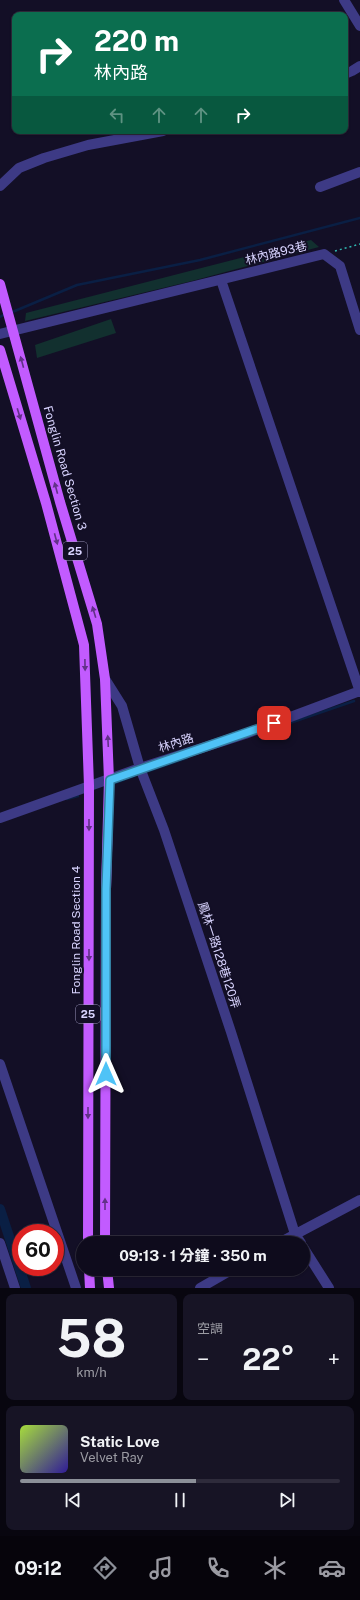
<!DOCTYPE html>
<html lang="zh-TW">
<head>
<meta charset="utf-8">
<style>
	:root { --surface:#0e0b1c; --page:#171425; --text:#f1f3f6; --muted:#9b9ba3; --line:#2e2b3b; --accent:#8c9099 }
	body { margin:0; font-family:"Public Sans","Noto Sans TC",sans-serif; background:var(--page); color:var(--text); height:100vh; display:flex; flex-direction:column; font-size:15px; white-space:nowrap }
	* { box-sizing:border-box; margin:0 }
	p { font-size:13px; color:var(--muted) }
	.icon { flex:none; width:22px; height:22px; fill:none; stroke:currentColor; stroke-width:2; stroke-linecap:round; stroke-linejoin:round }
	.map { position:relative; height:1288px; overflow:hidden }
	.details { display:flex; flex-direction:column; gap:6px; padding:6px; background:#08060f; flex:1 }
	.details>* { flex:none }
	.top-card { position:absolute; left:12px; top:12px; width:336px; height:122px; border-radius:8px; box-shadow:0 1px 3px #0004,0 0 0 1px var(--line); background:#0b6e4f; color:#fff; overflow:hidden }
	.speed { position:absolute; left:12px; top:1224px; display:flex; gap:8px; font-size:20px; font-weight:700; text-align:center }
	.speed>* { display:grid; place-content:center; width:52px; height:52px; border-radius:50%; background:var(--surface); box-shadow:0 1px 3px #0004,0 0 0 1px var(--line); line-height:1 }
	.speed .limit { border:6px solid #d22; background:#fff; color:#111 }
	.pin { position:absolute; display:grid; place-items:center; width:34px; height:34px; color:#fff; margin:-17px; border-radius:8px; box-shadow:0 2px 6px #0006 }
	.me { position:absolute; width:44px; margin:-22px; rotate:0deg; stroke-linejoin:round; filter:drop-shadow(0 0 3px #0008) }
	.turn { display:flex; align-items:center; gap:14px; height:84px; padding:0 16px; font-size:18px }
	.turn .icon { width:52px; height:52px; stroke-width:2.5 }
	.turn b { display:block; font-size:28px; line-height:34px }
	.lanes { display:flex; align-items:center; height:38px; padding:0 16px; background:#0003; justify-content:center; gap:20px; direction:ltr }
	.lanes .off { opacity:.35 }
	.big { font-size:30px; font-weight:700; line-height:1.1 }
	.details .tile { flex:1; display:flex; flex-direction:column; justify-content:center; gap:6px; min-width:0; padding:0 14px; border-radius:8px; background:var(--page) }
	.details .dial { align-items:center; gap:0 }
	.dial b { font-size:52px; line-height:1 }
	.song { display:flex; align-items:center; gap:12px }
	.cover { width:48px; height:48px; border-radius:6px; background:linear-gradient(135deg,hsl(80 70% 55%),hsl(250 70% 35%)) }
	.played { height:4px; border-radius:2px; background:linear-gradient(90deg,var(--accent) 55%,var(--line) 55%) }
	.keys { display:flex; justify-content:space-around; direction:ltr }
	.heat { display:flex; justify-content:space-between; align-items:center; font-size:22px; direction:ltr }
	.details .tiles { flex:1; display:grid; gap:6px; grid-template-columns:1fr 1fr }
	.tile:last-child { grid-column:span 2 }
	.trip { position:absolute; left:76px; top:1236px; width:234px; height:40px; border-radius:20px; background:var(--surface); box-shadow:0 1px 3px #0004,0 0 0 1px var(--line); font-weight:700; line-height:40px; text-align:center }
	.tabs { display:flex; height:64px; justify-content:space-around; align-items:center; background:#06040b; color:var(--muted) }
	.tabs .icon { width:28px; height:28px }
	.tabs .active { color:var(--accent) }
	.tabs b { font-size:18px; color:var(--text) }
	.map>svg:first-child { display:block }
</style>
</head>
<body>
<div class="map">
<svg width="360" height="1288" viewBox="0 0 360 1288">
	<rect width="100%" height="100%" fill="#130f26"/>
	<path fill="#12302f" d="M311,240L319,247L192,281L25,321L26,313Z
		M111,319L116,333L37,358L35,345Z"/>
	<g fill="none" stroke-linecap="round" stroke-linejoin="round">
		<path stroke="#0a1f44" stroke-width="2.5" d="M10,313L77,285L200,260L360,218
			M0,317L5,314
			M287,724L354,701
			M146,772L187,758
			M115,783L134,776
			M67,799L78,796"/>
		<path stroke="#0a1f44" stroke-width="10" d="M0,1209L26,1288"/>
		<path stroke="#2fb8b0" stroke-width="1.5" stroke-dasharray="2 3" stroke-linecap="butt" d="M335,251L360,244"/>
		<path stroke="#3d3a85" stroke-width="10" d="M344,0L360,26
			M345,74L352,71L360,66
			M0,186L19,168L44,158L88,145L163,131
			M320,187L360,172
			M221,280L360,692
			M0,334L324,254L340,266L360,330
			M105,679L122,706L140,768L164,830L231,1032L295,1234L301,1243
			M0,818L140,768L245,734L360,691
			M0,1064L76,1288
			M0,1243L15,1288
			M279,1243L360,1200
			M303,1247L329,1288
			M200,1288L233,1269"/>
		<path stroke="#c25bff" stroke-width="10" d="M0,284L60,502L97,624L105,679L109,780L106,889L105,1243
			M0,350L46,503L84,645L89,786L88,1243
			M89,1269L90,1288
			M107,1269L109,1288"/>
	</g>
	<defs><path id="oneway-solid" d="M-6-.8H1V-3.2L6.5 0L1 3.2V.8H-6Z"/></defs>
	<g fill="#623188">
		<use href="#oneway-solid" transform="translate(22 362) rotate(-105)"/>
		<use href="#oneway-solid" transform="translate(19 414) rotate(73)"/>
		<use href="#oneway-solid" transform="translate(56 488) rotate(-105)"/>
		<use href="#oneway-solid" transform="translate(56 539) rotate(75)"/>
		<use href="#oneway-solid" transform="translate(94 612) rotate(-107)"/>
		<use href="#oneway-solid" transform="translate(85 665) rotate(89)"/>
		<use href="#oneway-solid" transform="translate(108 741) rotate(-93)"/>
		<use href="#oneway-solid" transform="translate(89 825) rotate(90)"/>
		<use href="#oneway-solid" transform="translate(89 955) rotate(90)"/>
		<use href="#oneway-solid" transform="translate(88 1113) rotate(90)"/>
		<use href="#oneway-solid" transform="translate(105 1204) rotate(-90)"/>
	</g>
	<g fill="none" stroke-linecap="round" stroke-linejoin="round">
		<defs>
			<path id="route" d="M106,1074V889L110,780L274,723"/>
		</defs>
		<use href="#route" stroke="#337fa1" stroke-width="10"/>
		<use href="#route" stroke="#4fc3f7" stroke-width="7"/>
	</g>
	<g text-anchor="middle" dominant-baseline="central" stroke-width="4" stroke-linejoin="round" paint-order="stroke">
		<g fill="#130f26" stroke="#9e99be" stroke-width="1">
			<rect x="63" y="542" width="24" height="18" rx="3"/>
			<rect x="76" y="1005" width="24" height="18" rx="3"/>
		</g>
		<g font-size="11" font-weight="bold" fill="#d9d4ff">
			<text x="75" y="551">25</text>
			<text x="88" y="1014">25</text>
		</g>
		<g font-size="12" fill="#d9d4ff" stroke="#130f26">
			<text transform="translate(276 253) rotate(-14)">林內路93巷</text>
			<text transform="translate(65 468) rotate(74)">Fonglin Road Section 3</text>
			<text transform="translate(176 743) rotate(-18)">林內路</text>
			<text transform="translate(76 930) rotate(-90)">Fonglin Road Section 4</text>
			<text transform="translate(219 955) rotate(72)">鳳林一路128巷120弄</text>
		</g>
	</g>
</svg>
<div class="speed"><div class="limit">60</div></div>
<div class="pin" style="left:274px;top:723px;background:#d93025"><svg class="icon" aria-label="arrive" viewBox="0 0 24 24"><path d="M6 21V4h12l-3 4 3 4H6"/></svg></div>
<svg class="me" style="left:106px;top:1074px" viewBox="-20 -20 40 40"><path d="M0-17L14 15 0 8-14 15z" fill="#4fc3f7" stroke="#fff" stroke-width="4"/></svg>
<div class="trip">09:13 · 1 分鐘 · 350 m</div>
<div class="top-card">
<div class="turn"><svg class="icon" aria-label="right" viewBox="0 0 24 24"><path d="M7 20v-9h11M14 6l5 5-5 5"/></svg><div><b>220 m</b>林內路</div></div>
<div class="lanes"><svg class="icon off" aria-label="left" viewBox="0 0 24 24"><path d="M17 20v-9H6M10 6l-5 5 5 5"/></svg><svg class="icon off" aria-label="ahead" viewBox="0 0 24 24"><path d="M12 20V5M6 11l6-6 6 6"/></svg><svg class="icon off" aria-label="ahead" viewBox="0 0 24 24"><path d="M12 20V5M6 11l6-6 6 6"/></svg><svg class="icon" aria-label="right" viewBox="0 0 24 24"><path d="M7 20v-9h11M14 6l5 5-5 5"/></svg></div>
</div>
</div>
<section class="details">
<div class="tiles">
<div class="tile dial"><b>58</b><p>km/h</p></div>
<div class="tile"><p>空調</p>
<div class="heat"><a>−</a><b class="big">22°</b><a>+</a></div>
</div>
<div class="tile">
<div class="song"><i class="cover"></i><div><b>Static Love</b><p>Velvet Ray</p></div></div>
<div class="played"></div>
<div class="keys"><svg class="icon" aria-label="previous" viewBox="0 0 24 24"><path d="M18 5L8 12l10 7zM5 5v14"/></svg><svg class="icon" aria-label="pause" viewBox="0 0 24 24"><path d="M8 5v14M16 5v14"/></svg><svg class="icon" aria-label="next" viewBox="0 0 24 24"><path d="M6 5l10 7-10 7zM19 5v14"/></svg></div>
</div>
</div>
</section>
<nav class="tabs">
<b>09:12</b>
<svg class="icon active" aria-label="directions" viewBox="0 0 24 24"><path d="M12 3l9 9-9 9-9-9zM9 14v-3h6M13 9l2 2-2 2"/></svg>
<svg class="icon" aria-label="music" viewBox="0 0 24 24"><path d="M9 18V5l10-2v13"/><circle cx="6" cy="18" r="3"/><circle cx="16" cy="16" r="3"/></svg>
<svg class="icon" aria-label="phone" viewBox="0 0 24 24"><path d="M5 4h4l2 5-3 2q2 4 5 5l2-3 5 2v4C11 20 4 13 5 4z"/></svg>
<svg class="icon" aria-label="climate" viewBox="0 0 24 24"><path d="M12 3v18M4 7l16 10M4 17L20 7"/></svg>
<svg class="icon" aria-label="car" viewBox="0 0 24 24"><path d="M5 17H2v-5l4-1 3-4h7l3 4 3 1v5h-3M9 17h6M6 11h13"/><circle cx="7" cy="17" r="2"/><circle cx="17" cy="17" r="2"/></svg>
</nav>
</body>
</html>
